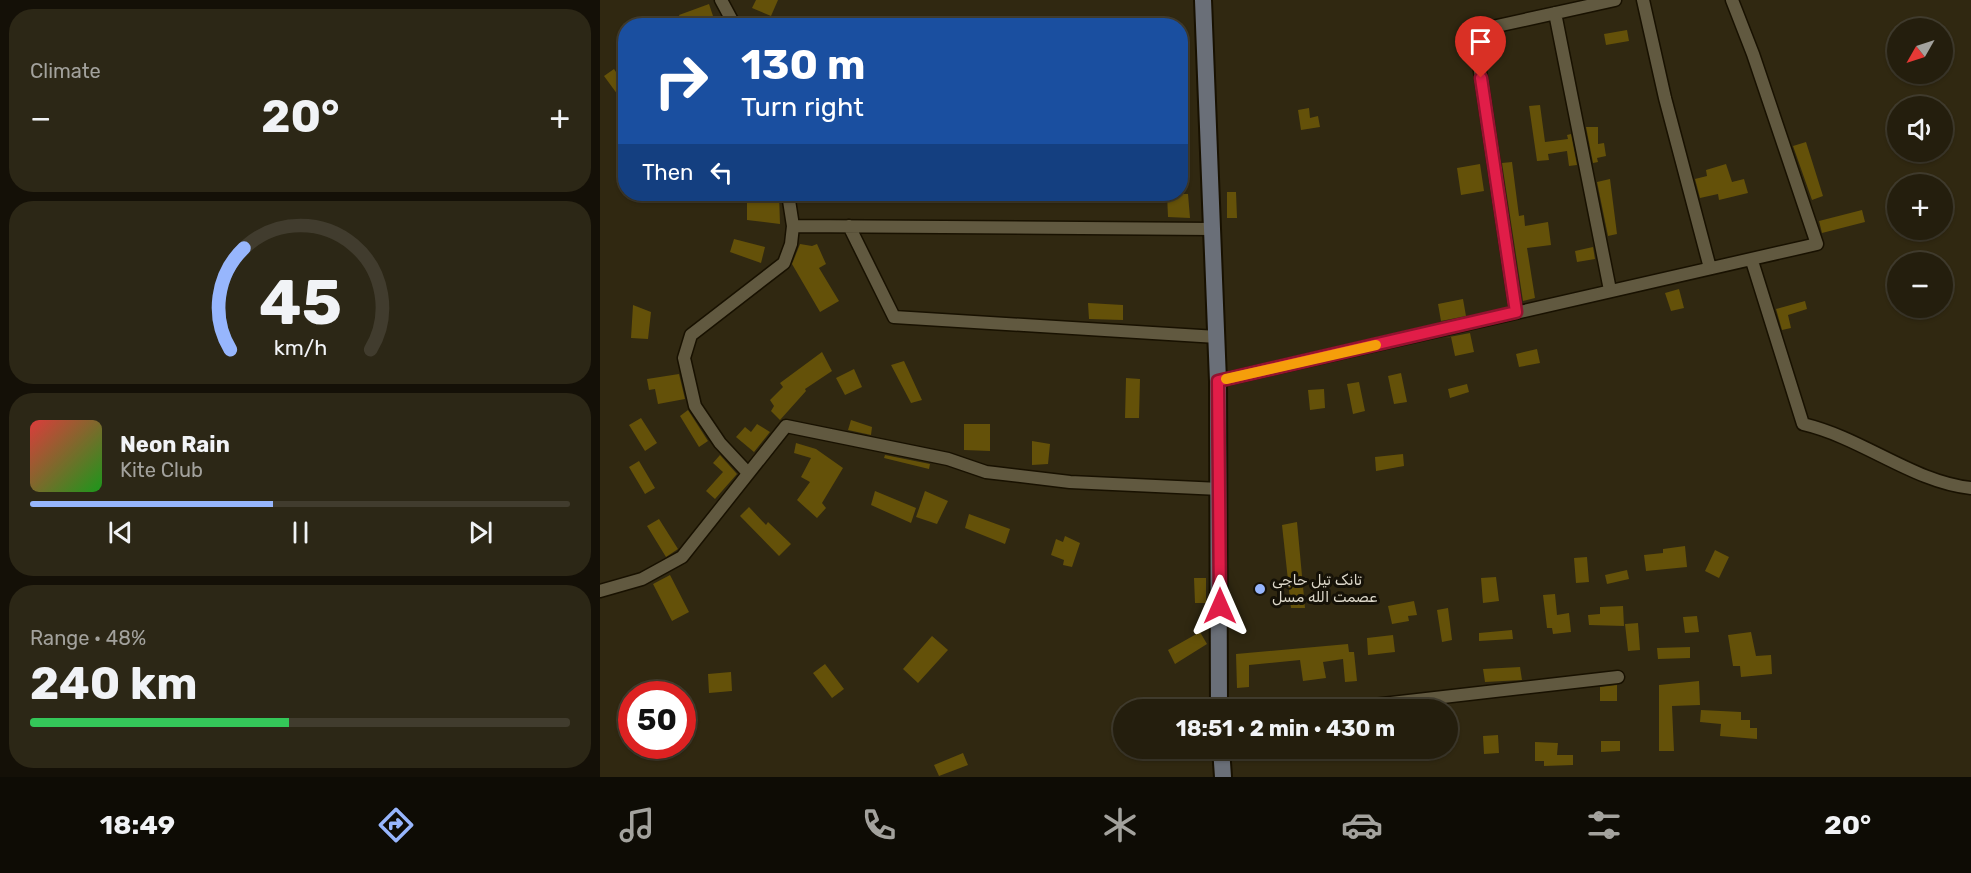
<!DOCTYPE html>
<html lang="en">
<head>
<meta charset="utf-8">
<style>
	:root { --surface:#241e0d; --page:#2c2716; --text:#f1f3f6; --muted:#a3a29d; --line:#413c2e; --accent:#97b6fd }
	body { margin:0; font-family:Rubik,"Noto Sans Arabic",sans-serif; background:var(--page); color:var(--text); height:100vh; display:flex; flex-direction:column; font-size:22px; white-space:nowrap }
	* { box-sizing:border-box; margin:0 }
	p { font-size:20px; color:var(--muted) }
	.icon { flex:none; width:33px; height:33px; fill:none; stroke:currentColor; stroke-width:2; stroke-linecap:round; stroke-linejoin:round }
	.map { position:relative; flex:1; overflow:hidden }
	.sheet { display:flex; flex-direction:column; gap:9px; padding:9px; background:#141007; width:600px }
	.sheet>* { flex:none }
	.guide { position:absolute; left:18px; top:18px; width:570px; height:183px; border-radius:24px; box-shadow:0 2px 4px #0004,0 0 0 2px var(--line); background:#1a4fa0; color:#fff; overflow:hidden }
	.needle { width:39px; rotate:231deg }
	.tools { position:absolute; left:1287px; top:18px; display:grid; gap:12px }
	.tools a { display:grid; place-items:center; width:66px; height:66px; border-radius:50%; background:var(--surface); box-shadow:0 2px 4px #0004,0 0 0 2px var(--line); font-size:30px }
	.speed { position:absolute; left:18px; top:681px; display:flex; gap:12px; font-size:30px; font-weight:700; text-align:center }
	.speed>* { display:grid; place-content:center; width:78px; height:78px; border-radius:50%; background:var(--surface); box-shadow:0 2px 4px #0004,0 0 0 2px var(--line); line-height:1 }
	.speed .limit { border:9px solid #d22; background:#fff; color:#111 }
	.pin { position:absolute; display:grid; place-items:center; width:51px; height:51px; color:#fff; margin:-62px -26px; border-radius:50% 50% 50% 0; rotate:-45deg; box-shadow:0 0 6px #0007 }
	.pin .icon { rotate:45deg }
	.me { position:absolute; width:66px; margin:-33px; rotate:0deg; stroke-linejoin:round; filter:drop-shadow(0 0 4px #0008) }
	.turn { display:flex; align-items:center; gap:21px; height:126px; padding:0 24px; font-size:27px }
	.turn .icon { width:78px; height:78px; stroke-width:2.5 }
	.turn b { display:block; font-size:42px; line-height:51px }
	.then { display:flex; align-items:center; height:57px; padding:0 24px; background:#0003; gap:12px; font-size:22px }
	.big { font-size:45px; font-weight:700; line-height:1.1 }
	.sheet .tile { flex:1; display:flex; flex-direction:column; justify-content:center; gap:9px; min-width:0; padding:0 21px; border-radius:24px; background:var(--page) }
	.sheet .dial { align-items:center; gap:0 }
	.dial svg { height:156px; overflow:visible; fill:none; stroke:var(--line); stroke-width:7; stroke-linecap:round; text-anchor:middle }
	.dial text { fill:var(--text); stroke:none }
	.song { display:flex; align-items:center; gap:18px }
	.cover { width:72px; height:72px; border-radius:9px; background:linear-gradient(135deg,hsl(0 70% 55%),hsl(120 70% 35%)) }
	.played { height:6px; border-radius:3px; background:linear-gradient(90deg,var(--accent) 45%,var(--line) 45%) }
	.keys { display:flex; justify-content:space-around; direction:ltr }
	.heat { display:flex; justify-content:space-between; align-items:center; font-size:33px; direction:ltr }
	.charge { height:9px; border-radius:4px; background:linear-gradient(90deg,#34c759 48%,var(--line) 0) }
	.trip { position:absolute; left:513px; top:699px; width:345px; height:60px; border-radius:30px; background:var(--surface); box-shadow:0 2px 4px #0004,0 0 0 2px var(--line); font-weight:700; line-height:60px; text-align:center }
	.tab-bar { display:flex; height:96px; justify-content:space-around; align-items:center; background:#0e0c05; color:var(--muted) }
	.tab-bar .icon { width:42px; height:42px }
	.tab-bar .selected { color:var(--accent) }
	.tab-bar b { font-size:27px; color:var(--text) }
	main { display:flex; flex:1; min-height:0 }
	.map>svg:first-child { display:block }
</style>
</head>
<body>
<main>
<section class="sheet">
<div class="tile"><p>Climate</p>
<div class="heat"><a>−</a><b class="big">20°</b><a>+</a></div>
</div>
<div class="tile dial"><svg viewBox="0 0 100 80">
<path d="M14 69A42 42 0 1 1 86 69"/>
<path d="M14 69A42 42 0 0 1 21 17" stroke="#97b6fd"/>
<text x="50" y="56" font-size="32" font-weight="700">45</text>
<text x="50" y="72" font-size="11">km/h</text>
</svg></div>
<div class="tile">
<div class="song"><i class="cover"></i><div><b>Neon Rain</b><p>Kite Club</p></div></div>
<div class="played"></div>
<div class="keys"><svg class="icon" aria-label="previous" viewBox="0 0 24 24"><path d="M18 5L8 12l10 7zM5 5v14"/></svg><svg class="icon" aria-label="pause" viewBox="0 0 24 24"><path d="M8 5v14M16 5v14"/></svg><svg class="icon" aria-label="next" viewBox="0 0 24 24"><path d="M6 5l10 7-10 7zM19 5v14"/></svg></div>
</div>
<div class="tile"><p>Range · 48%</p><b class="big">240 km</b><div class="charge"></div></div>
</section>
<div class="map">
<svg width="1371" height="777" viewBox="0 0 1371 777">
	<rect width="100%" height="100%" fill="#302811"/>
	<path fill="#645109" d="M156,0H178L171,16L152,8Z
		M109,4L113,16L83,26L79,15Z
		M1027,30L1029,41L1006,45L1004,34Z
		M14,69L26,87V106L4,76Z
		M940,105L945,142L968,139L967,135L971,134L977,165L969,166L967,151L948,154L949,160L937,161L929,106Z
		M709,108L710,118L718,116L720,127L701,130L698,110Z
		M986,127H998V144L1004,143L1006,156L997,158L998,162L993,163Z
		M1206,142L1223,196L1212,200L1193,146Z
		M912,162L919,216L924,215L925,226L948,222L951,245L927,248L935,298L923,301L902,163Z
		M880,164L884,191L861,195L857,168Z
		M1126,164L1132,182L1144,179L1148,193L1119,200L1118,194L1100,198L1095,179L1107,176L1106,170Z
		M1010,179L1017,234L1008,236L997,182Z
		M627,192H636L637,218H627Z
		M147,194H179L180,224L147,220Z
		M567,194H588L590,218L568,217Z
		M1262,210L1265,222L1222,233L1219,221Z
		M134,239L165,247L161,263L130,252Z
		M200,244L212,246L217,244L226,264L219,268L239,301L220,312L192,264Z
		M993,247L995,259L977,262L975,251Z
		M1079,289L1084,308L1071,311L1065,293Z
		M863,299L866,316L841,321L838,304Z
		M1205,301L1207,309L1188,315L1191,328L1182,330L1176,309Z
		M488,303L523,305V320L489,319Z
		M33,305L51,312L48,339L31,338Z
		M870,333L874,352L855,356L851,337L844,338Z
		M937,349L940,363L919,367L916,354Z
		M222,352L232,371L205,389L206,391L180,420L171,411L174,406L170,400L183,387L180,383Z
		M304,361L322,400L311,403L291,365Z
		M254,369L262,387L245,395L236,378Z
		M801,373L807,402L794,404L788,376Z
		M79,374L85,399L58,404L55,389L49,390L47,379Z
		M526,378L540,379L539,418H525Z
		M759,382L765,411L753,414L747,384Z
		M867,384L869,392L850,398L848,389Z
		M724,389L725,408L710,410L708,390Z
		M88,410L108,441L99,447L80,416Z
		M41,418L57,443L45,451L29,425Z
		M251,420L272,427L271,435L248,430Z
		M157,424L170,432L154,452L136,437L145,427L151,432Z
		M364,424H390V451L364,450Z
		M432,441L450,444L448,464L432,465Z
		M196,443L216,449L243,468L222,503L226,508L217,518L197,500L210,482L201,477L211,458L194,453Z
		M803,454L804,466L776,471L775,457Z
		M120,455L137,474L115,499L106,491L123,472L113,463Z
		M285,455L330,464L329,469L284,458Z
		M39,461L55,488L45,494L29,467Z
		M275,491L316,508L311,523L271,505Z
		M325,491L348,501L337,524L316,517Z
		M149,507L166,525L168,522L191,544L179,556L140,516Z
		M369,514L410,529L405,544L365,528Z
		M59,519L78,549L66,557L47,526Z
		M697,522L705,608H691L682,525Z
		M465,536L480,543L472,567L463,565L464,560L451,555L456,539L463,542Z
		M1085,546L1087,567L1046,571L1044,555L1063,553V549Z
		M1115,550L1129,557L1119,578L1105,571Z
		M987,557L989,582L976,583L974,558Z
		M1027,570L1029,579L1007,584L1005,575Z
		M70,575L89,612L72,621L53,584Z
		M896,577L899,601L883,603L881,578Z
		M594,578H606V603H595Z
		M955,594L957,615L969,613L971,632L953,634L952,628H947L943,595Z
		M814,601L817,615L808,616L809,621L792,624L788,606Z
		M1023,606L1024,626L989,625L988,615L1000,614V607Z
		M848,608L852,640L842,642L837,610Z
		M1097,616L1099,632L1085,633L1083,617Z
		M1038,623L1040,650L1028,651L1025,624Z
		M912,630L913,639L879,641V633Z
		M600,632L607,644L575,664L568,650Z
		M1151,632L1156,656L1171,655L1172,674L1141,677L1140,666H1133L1128,635Z
		M793,635L795,652L768,655L767,638Z
		M332,636L348,650L318,683L303,669Z
		M748,644L749,652H754L757,681L745,682L743,659L723,662L726,678L703,681L700,660L649,665V687L637,688L636,654Z
		M1090,647V658L1058,659L1057,648Z
		M225,664L244,689L232,698L213,673Z
		M920,667L922,680L885,682L883,669Z
		M131,672L132,691L109,693L108,674Z
		M1099,681L1100,705L1072,706L1074,751H1059V685Z
		M1017,685V701H1000V687Z
		M1101,710L1141,712V720H1150V728H1157V739L1120,736L1121,724L1100,722Z
		M898,735L899,753L884,754L883,736Z
		M1001,741H1020V751L1001,752Z
		M935,742L958,743L957,755H973V765L944,766V761H935Z
		M670,748H712V757L671,758Z
		M363,753L368,765L339,776L334,765Z"/>
	<g fill="none" stroke-linecap="round" stroke-linejoin="round">
		<defs>
			<path id="minor" d="M121,0L135,26
				M1043,0L1065,98L1110,268
				M955,13L1010,290
				M193,226L612,229
				M249,226L294,317L617,337
				M1152,261L1203,424C1263,438 1313,482 1371,488
				M916,312L874,31L1015,0
				M618,381L1217,244L1153,54L1132,0
				M148,473L120,443L95,406L84,358L91,335L184,263L191,244L193,226L188,194
				M0,591L42,579L82,557L186,426L348,459L386,472L470,482L620,489
				M730,710L1018,677"/>
			<path id="secondary" d="M603,0L618,381L619,710
				M621,748L623,777"/>
		</defs>
		<use href="#minor" stroke="#181100" stroke-width="15"/>
		<use href="#secondary" stroke="#181100" stroke-width="20"/>
		<use href="#minor" stroke="#615940" stroke-width="12"/>
		<use href="#secondary" stroke="#6a6f78" stroke-width="16"/>
	</g>
	<g fill="none" stroke-linecap="round" stroke-linejoin="round">
		<defs>
			<path id="route" d="M620,606L618,381L916,312L881,78"/>
		</defs>
		<use href="#route" stroke="#92132f" stroke-width="15"/>
		<use href="#route" stroke="#e11d48" stroke-width="10"/>
		<path stroke="#f59e0b" stroke-width="10" d="M626,379L776,345"/>
	</g>
	<circle fill="#97b6fd" stroke="#151107" stroke-width="2" cx="660" cy="589" r="6"/>
	<g text-anchor="middle" dominant-baseline="central" stroke-width="6" stroke-linejoin="round" paint-order="stroke">
		<g font-size="15" fill="#dcd7c9" stroke="#151107" text-anchor="start">
			<text x="672" y="580">تانک تیل حاجی<tspan x="672" dy="17">عصمت الله مسل</tspan></text>
		</g>
	</g>
</svg>
<div class="tools">
<a><svg class="needle" viewBox="-14 -14 28 28"><path d="M0-13l5 13h-10z" fill="#e53935"/><path d="M0 13l5-13h-10z" fill="#a3a29d"/></svg></a>
<a><svg class="icon" aria-label="sound" viewBox="0 0 24 24"><path d="M4 9h4l5-4v14l-5-4H4zM17 9q2 3 0 6"/></svg></a>
<a>+</a>
<a>−</a>
</div>
<div class="speed"><div class="limit">50</div></div>
<div class="pin" style="left:881px;top:78px;background:#d93025"><svg class="icon" aria-label="arrive" viewBox="0 0 24 24"><path d="M6 21V4h12l-3 4 3 4H6"/></svg></div>
<svg class="me" style="left:620px;top:606px" viewBox="-20 -20 40 40"><path d="M0-17L14 15 0 8-14 15z" fill="#e11d48" stroke="#fff" stroke-width="4"/></svg>
<div class="trip">18:51 · 2 min · 430 m</div>
<div class="guide">
<div class="turn"><svg class="icon" aria-label="right" viewBox="0 0 24 24"><path d="M7 20v-9h11M14 6l5 5-5 5"/></svg><div><b>130 m</b>Turn right</div></div>
<div class="then">Then<svg class="icon" aria-label="left" viewBox="0 0 24 24"><path d="M17 20v-9H6M10 6l-5 5 5 5"/></svg></div>
</div>
</div>
</main>
<nav class="tab-bar">
<b>18:49</b>
<svg class="icon selected" aria-label="directions" viewBox="0 0 24 24"><path d="M12 3l9 9-9 9-9-9zM9 14v-3h6M13 9l2 2-2 2"/></svg>
<svg class="icon" aria-label="music" viewBox="0 0 24 24"><path d="M9 18V5l10-2v13"/><circle cx="6" cy="18" r="3"/><circle cx="16" cy="16" r="3"/></svg>
<svg class="icon" aria-label="phone" viewBox="0 0 24 24"><path d="M5 4h4l2 5-3 2q2 4 5 5l2-3 5 2v4C11 20 4 13 5 4z"/></svg>
<svg class="icon" aria-label="climate" viewBox="0 0 24 24"><path d="M12 3v18M4 7l16 10M4 17L20 7"/></svg>
<svg class="icon" aria-label="car" viewBox="0 0 24 24"><path d="M5 17H2v-5l4-1 3-4h7l3 4 3 1v5h-3M9 17h6M6 11h13"/><circle cx="7" cy="17" r="2"/><circle cx="17" cy="17" r="2"/></svg>
<svg class="icon" aria-label="filters" viewBox="0 0 24 24"><path d="M4 7h16M4 17h16"/><circle cx="9" cy="7" r="2"/><circle cx="15" cy="17" r="2"/></svg>
<b>20°</b>
</nav>
</body>
</html>
